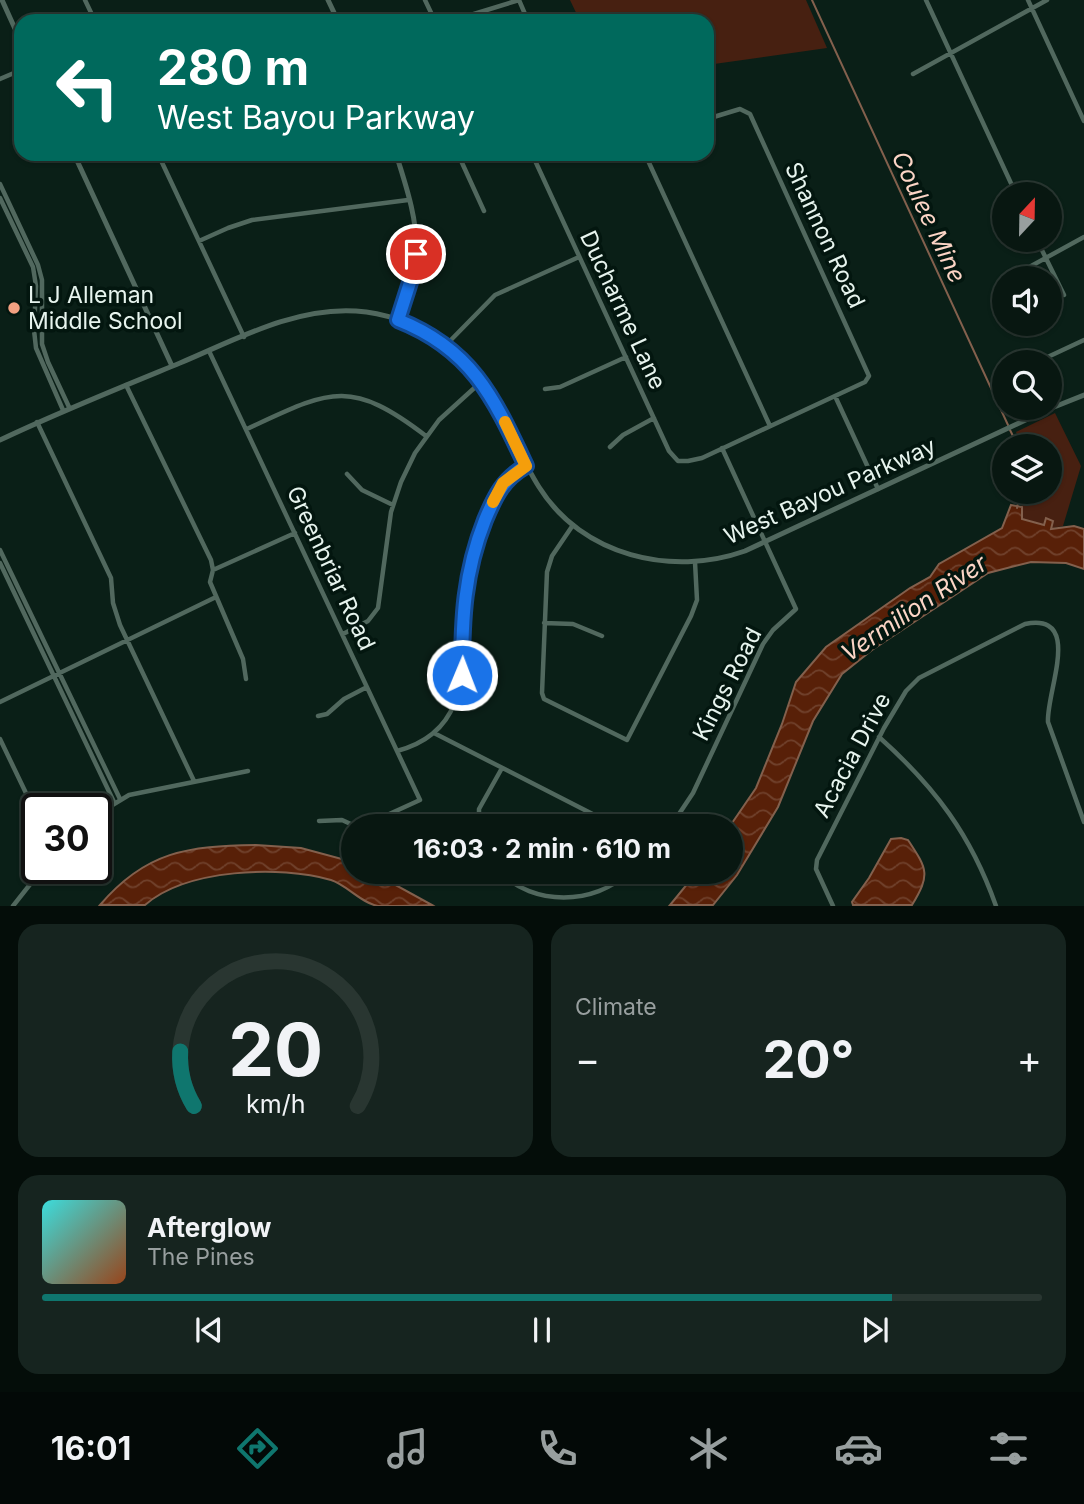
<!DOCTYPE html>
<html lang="en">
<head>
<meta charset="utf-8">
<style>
	:root { --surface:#081711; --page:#16241f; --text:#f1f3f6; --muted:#989f9f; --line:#293631; --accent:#0f766e }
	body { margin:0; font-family:Inter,sans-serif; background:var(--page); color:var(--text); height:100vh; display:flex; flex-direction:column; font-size:26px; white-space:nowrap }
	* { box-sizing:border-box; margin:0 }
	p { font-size:23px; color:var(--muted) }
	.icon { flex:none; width:38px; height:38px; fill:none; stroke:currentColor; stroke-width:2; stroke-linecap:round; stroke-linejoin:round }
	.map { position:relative; height:906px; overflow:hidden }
	.sheet { display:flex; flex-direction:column; gap:18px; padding:18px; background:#040d09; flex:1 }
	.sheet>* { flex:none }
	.guide { position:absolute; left:14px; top:14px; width:700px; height:147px; border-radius:21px; box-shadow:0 2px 5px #0004,0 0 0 2px var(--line); background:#00695c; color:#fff; overflow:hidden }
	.needle { width:46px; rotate:22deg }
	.buttons { position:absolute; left:992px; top:182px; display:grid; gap:14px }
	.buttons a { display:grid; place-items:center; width:70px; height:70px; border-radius:50%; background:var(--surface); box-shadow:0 2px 5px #0004,0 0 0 2px var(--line); font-size:35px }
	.speed { position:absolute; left:21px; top:793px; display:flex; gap:14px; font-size:35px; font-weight:700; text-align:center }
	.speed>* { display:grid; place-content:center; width:91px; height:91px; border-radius:50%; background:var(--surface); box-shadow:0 2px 5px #0004,0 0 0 2px var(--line); line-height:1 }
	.speed .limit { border:4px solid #111; border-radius:10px; background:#fff; color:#111 }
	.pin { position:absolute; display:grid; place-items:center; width:60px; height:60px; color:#fff; margin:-30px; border:4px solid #fff; border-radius:50%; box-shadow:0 2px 7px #0007 }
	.me { position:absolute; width:77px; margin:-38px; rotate:1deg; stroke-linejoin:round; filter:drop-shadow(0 0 5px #0008) }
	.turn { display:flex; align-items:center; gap:24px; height:147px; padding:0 28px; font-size:32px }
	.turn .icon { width:91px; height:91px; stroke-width:2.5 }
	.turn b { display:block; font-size:49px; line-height:60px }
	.big { font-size:52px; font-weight:700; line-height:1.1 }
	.sheet .widget { flex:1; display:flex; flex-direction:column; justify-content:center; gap:10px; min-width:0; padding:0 24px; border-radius:21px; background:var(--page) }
	.sheet .dial { align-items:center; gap:0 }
	.dial svg { height:182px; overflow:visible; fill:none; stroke:var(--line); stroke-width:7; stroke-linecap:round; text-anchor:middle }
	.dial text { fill:var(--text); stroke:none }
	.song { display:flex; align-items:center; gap:21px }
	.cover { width:84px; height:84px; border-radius:10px; background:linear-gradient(135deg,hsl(180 70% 55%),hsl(20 70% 35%)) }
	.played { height:7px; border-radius:4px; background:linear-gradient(90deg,var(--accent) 85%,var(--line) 85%) }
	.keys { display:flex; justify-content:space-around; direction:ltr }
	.heat { display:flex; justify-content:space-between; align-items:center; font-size:38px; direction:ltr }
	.sheet .tiles { flex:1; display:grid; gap:18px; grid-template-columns:1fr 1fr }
	.widget:last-child { grid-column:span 2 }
	.trip { position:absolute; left:341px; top:814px; width:402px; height:70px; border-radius:35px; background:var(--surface); box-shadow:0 2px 5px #0004,0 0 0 2px var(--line); font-weight:700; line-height:70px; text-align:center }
	.tab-bar { display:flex; height:112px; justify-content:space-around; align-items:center; background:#030907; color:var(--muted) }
	.tab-bar .icon { width:49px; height:49px }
	.tab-bar .selected { color:var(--accent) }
	.tab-bar b { font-size:32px; color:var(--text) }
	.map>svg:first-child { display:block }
</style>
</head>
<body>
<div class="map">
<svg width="1084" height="906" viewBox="0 0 1084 906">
	<defs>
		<pattern id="water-waves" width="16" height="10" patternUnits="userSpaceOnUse" patternTransform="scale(1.75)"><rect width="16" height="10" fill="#582008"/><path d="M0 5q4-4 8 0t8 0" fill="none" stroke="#70412c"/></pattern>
	</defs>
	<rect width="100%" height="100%" fill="#0a1f17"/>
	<path fill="#472011" d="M570,0H806L827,48L707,65V21H580Z
		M1055,413L1081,466L1063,526L1053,528L1020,521L1018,511L1026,498V492H1050V446H1022L1016,432Z"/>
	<path fill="url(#water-waves)" stroke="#83604d" stroke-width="2" d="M1011,505L1022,507V519L1044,525L1046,518L1053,521L1051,529L1074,526L1084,529V569L1066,563L1031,562L988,573L872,650L842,674L813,721L778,807L737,875L713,905H670L697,872H732L730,826L756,788L782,724L796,682L826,647L910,588L930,577L939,564L1002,528Z
		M901,838L908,840C927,869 931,874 912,905H853L852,902L869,878L891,839Z
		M256,845L301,848L353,862L354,872H372L432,905C414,906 395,906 378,906C361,903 347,885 331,880C280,865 186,869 145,905H100C146,851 188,846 256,845Z"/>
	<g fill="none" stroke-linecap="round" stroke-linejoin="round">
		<path stroke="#83604d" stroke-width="2" d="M812,0L1008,425
			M1010,430L1018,446
			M1017,508L1020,492"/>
		<path stroke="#51685e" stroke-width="4.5" d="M85,0L95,21
			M425,0L435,21
			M926,0L1016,194
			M1028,0L1084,121
			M451,21L519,0L528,21
			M913,74L1047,0
			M0,79L21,70
			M158,154L244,337
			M458,154L484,211
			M532,154L669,451L678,461H688L702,458L865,382L869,376L750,114L740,109L707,119
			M645,154L770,426
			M0,184L38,265L42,280V344L48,362L69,407
			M0,198L33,267L36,286L34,330L36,348L63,410
			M1037,240L1064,295
			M199,241L228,228L252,220L408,200
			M1011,277L1084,237
			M446,345L495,295L579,257
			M209,351L420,800L363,826
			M1037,362L1084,340
			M126,385L211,560L213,570L210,582L243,659L246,679
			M545,389L560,387L626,357
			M835,396L878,489
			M37,422L111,578L113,603L120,625L194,781
			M247,429C329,391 349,377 426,436
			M610,447L623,435L654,418
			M347,474L362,490L393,505
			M573,525L552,556L547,572L542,693L544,699L627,740L691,616L697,600L695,562
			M0,550L120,799
			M0,563L114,802
			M213,570L295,533
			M544,623L573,624L602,636
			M343,634L368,621L378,608L391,512L401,482L415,453L439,420L482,381
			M0,702L216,597
			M318,716L327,714L344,699L367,687
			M434,733L616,826
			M879,737C935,787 971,835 996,906
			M0,739L37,816
			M397,751C482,728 457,648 466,582C469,558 478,537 487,515C496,493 504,477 526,466
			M96,815L129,795L248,771
			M319,821L342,820L355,826
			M479,826V809L502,768
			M671,826L693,793L763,644L773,630L796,609L722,448
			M500,872C533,906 594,906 629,872
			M13,906L43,868
			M833,906L816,869L817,860L884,728L906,691L919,678L1025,624C1084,612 1046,692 1048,722L1084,822"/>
		<path stroke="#51685e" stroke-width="5" d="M2,0L21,42
			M328,0L338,21
			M74,154L172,366
			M396,154C406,185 419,224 416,257C414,278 406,300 398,320
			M0,440C59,412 119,388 180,363C235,340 294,307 356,311C412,315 465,349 493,398C510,427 521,459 539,487C582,556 672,577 745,551L1049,409L1084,395"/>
	</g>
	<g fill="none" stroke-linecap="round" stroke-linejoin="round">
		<defs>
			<path id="route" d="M416,254L413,273L398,320C472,349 494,398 526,466C503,479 495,496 485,520C464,573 462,619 462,675"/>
		</defs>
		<use href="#route" stroke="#114b97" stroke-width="18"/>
		<use href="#route" stroke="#1a73e8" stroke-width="12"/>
		<path stroke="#f59e0b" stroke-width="12" d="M493,502L503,483L526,466L505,422"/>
	</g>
	<circle fill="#f2a081" stroke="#03160f" stroke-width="2.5" cx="14" cy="308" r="7"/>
	<g text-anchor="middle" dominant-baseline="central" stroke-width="7" stroke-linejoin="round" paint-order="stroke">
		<g font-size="23" fill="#e7f4ee" stroke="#03160f">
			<text transform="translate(825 235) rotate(65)">Shannon Road</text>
			<text transform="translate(623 310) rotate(65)">Ducharme Lane</text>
			<text transform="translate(830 491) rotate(-24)">West Bayou Parkway</text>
			<text transform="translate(331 568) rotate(65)">Greenbriar Road</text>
			<text transform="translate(727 684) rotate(-63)">Kings Road</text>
			<text transform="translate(852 755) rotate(-62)">Acacia Drive</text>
		</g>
		<g font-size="23" fill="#e7f4ee" stroke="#03160f" text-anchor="start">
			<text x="28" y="295">L J Alleman<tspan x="28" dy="26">Middle School</tspan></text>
		</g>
		<g font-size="24" font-style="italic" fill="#fcd5c6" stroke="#03160f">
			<text transform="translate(929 217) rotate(65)">Coulee Mine</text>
			<text transform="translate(914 608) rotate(-34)">Vermilion River</text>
		</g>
	</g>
</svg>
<div class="buttons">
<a><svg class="needle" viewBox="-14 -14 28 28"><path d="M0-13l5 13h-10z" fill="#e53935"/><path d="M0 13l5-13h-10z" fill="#989f9f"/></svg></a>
<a><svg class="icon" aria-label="sound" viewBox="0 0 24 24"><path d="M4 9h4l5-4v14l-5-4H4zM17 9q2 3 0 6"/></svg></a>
<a><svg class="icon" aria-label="search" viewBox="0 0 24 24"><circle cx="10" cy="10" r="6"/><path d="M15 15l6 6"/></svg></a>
<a><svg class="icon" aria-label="layers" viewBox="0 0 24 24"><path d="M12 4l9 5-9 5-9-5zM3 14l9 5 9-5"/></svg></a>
</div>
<div class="speed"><div class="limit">30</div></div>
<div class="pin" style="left:416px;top:254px;background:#d93025"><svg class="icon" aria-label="arrive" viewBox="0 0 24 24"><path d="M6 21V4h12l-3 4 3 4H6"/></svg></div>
<svg class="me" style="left:462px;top:675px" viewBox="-20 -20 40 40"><circle r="17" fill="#1a73e8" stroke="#fff" stroke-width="3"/><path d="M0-11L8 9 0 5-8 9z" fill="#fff"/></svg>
<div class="trip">16:03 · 2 min · 610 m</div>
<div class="guide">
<div class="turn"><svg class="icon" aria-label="left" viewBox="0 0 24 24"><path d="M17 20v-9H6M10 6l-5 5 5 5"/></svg><div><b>280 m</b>West Bayou Parkway</div></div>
</div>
</div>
<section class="sheet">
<div class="tiles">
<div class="widget dial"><svg viewBox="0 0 100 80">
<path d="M14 69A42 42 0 1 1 86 69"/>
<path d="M14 69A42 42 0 0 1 8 45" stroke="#0f766e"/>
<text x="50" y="56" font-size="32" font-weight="700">20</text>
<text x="50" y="72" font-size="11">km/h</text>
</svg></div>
<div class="widget"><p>Climate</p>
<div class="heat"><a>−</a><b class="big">20°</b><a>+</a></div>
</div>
<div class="widget">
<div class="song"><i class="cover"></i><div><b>Afterglow</b><p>The Pines</p></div></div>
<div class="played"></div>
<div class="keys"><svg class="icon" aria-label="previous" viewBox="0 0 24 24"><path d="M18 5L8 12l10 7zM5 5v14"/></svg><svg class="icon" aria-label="pause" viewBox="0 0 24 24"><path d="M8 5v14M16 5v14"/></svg><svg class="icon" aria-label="next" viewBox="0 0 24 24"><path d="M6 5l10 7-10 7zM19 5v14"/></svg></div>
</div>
</div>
</section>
<nav class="tab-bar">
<b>16:01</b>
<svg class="icon selected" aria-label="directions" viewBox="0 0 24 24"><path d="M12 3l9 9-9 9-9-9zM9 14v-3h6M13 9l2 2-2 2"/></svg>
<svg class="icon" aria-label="music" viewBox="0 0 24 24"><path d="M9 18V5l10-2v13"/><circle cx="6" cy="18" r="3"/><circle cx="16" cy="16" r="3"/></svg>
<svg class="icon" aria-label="phone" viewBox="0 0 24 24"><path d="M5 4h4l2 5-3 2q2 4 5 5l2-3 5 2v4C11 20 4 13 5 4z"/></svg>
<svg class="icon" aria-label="climate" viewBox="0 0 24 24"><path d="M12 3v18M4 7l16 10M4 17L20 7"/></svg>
<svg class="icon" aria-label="car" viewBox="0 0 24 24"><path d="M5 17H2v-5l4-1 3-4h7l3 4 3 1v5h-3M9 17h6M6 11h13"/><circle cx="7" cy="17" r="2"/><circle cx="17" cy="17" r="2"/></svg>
<svg class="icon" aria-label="filters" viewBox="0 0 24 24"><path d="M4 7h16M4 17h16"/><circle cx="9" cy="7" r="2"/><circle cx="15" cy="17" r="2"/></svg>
</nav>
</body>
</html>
